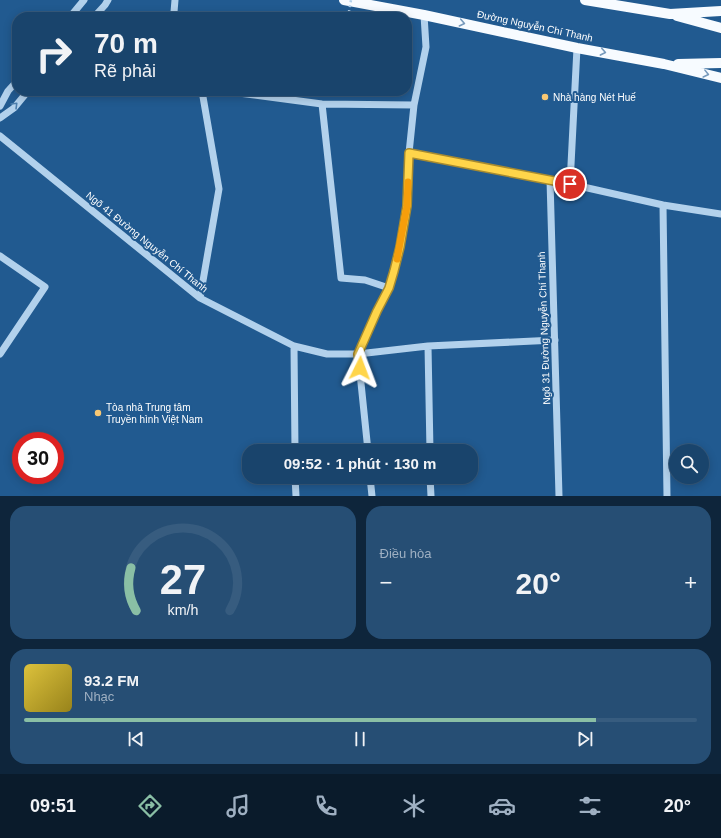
<!DOCTYPE html>
<html lang="vi">
<head>
<meta charset="utf-8">
<style>
	:root { --surface:#19446c; --page:#264e74; --text:#f1f3f6; --muted:#9fb0c2; --line:#375c7f; --accent:#8abfa5 }
	body { margin:0; font-family:Helvetica,sans-serif; background:var(--page); color:var(--text); height:100vh; display:flex; flex-direction:column; font-size:15px; white-space:nowrap }
	* { box-sizing:border-box; margin:0 }
	p { font-size:13px; color:var(--muted) }
	.icon { flex:none; width:22px; height:22px; fill:none; stroke:currentColor; stroke-width:2; stroke-linecap:round; stroke-linejoin:round }
	.map { position:relative; height:496px; overflow:hidden }
	.side { display:flex; flex-direction:column; gap:10px; padding:10px; background:#0e253b; flex:1 }
	.side>* { flex:none }
	.banner { position:absolute; left:12px; top:12px; width:400px; height:84px; border-radius:16px; box-shadow:0 2px 10px #0003,0 0 0 1px var(--line); background:#19446c; color:var(--text); overflow:hidden }
	.controls { position:absolute; left:669px; top:444px; display:grid; gap:8px }
	.controls a { display:grid; place-items:center; width:40px; height:40px; border-radius:50%; background:var(--surface); box-shadow:0 2px 10px #0003,0 0 0 1px var(--line); font-size:20px }
	.speed { position:absolute; left:12px; top:432px; display:flex; gap:8px; font-size:20px; font-weight:700; text-align:center }
	.speed>* { display:grid; place-content:center; width:52px; height:52px; border-radius:50%; background:var(--surface); box-shadow:0 2px 10px #0003,0 0 0 1px var(--line); line-height:1 }
	.speed .limit { border:6px solid #d22; background:#fff; color:#111 }
	.pin { position:absolute; display:grid; place-items:center; width:34px; height:34px; color:#fff; margin:-17px; border:2px solid #fff; border-radius:50%; box-shadow:0 1px 4px #0007 }
	.me { position:absolute; width:44px; margin:-22px; rotate:3deg; stroke-linejoin:round; filter:drop-shadow(0 0 3px #0008) }
	.turn { display:flex; align-items:center; gap:14px; height:84px; padding:0 16px; font-size:18px }
	.turn .icon { width:52px; height:52px; stroke-width:2.5 }
	.turn b { display:block; font-size:28px; line-height:34px }
	.big { font-size:30px; font-weight:700; line-height:1.1 }
	.side .widget { flex:1; display:flex; flex-direction:column; justify-content:center; gap:6px; min-width:0; padding:0 14px; border-radius:16px; background:var(--page) }
	.side .dial { align-items:center; gap:0 }
	.dial svg { height:104px; overflow:visible; fill:none; stroke:var(--line); stroke-width:7; stroke-linecap:round; text-anchor:middle }
	.dial text { fill:var(--text); stroke:none }
	.song { display:flex; align-items:center; gap:12px }
	.cover { width:48px; height:48px; border-radius:6px; background:linear-gradient(135deg,hsl(50 70% 55%),hsl(50 70% 35%)) }
	.played { height:4px; border-radius:2px; background:linear-gradient(90deg,var(--accent) 85%,var(--line) 85%) }
	.keys { display:flex; justify-content:space-around; direction:ltr }
	.heat { display:flex; justify-content:space-between; align-items:center; font-size:22px; direction:ltr }
	.side .tiles { flex:1; display:grid; gap:10px; grid-template-columns:1fr 1fr }
	.widget:last-child { grid-column:span 2 }
	.trip { position:absolute; left:242px; top:444px; width:236px; height:40px; border-radius:16px; background:var(--surface); box-shadow:0 2px 10px #0003,0 0 0 1px var(--line); font-weight:700; line-height:40px; text-align:center }
	.tab-bar { display:flex; height:64px; justify-content:space-around; align-items:center; background:#0a1b2b; color:var(--muted) }
	.tab-bar .icon { width:28px; height:28px }
	.tab-bar .current { color:var(--accent) }
	.tab-bar b { font-size:18px; color:var(--text) }
	.map>svg:first-child { display:block }
</style>
</head>
<body>
<div class="map">
<svg width="721" height="496" viewBox="0 0 721 496">
	<rect width="100%" height="100%" fill="#215a90"/>
	<g fill="none" stroke-linecap="round" stroke-linejoin="round">
		<path stroke="#b2d1ec" stroke-width="7" d="M70,17L84,0
			M94,17L105,5L108,0
			M174,17V12L175,0
			M577,48L570,184L663,205L721,214
			M223,91L322,104L414,105
			M322,104L341,278L365,280L389,288
			M0,106L8,91L17,81
			M0,118L14,108L28,91
			M0,136L200,298L294,346L327,354H358L428,346L555,340
			M409,153L570,184
			M550,180L559,496
			M663,205L667,496
			M0,256L45,287L0,354
			M200,298L219,189L202,91
			M294,346L295,451
			M428,346L430,451
			M368,451L358,354L377,311L389,288L394,271L400,247L407,206L409,153L414,105L426,47L424,15
			M295,477L296,496
			M370,477L372,496
			M430,477L431,496"/>
		<path stroke="#f7fbff" stroke-width="10" d="M344,0L424,15L577,48L664,64L721,78
			M585,0L670,14L721,11
			M677,16L721,28
			M678,64L721,63"/>
		<path stroke="#b2d1ec" stroke-width="2.5" stroke-dasharray="2 3" stroke-linecap="butt" d="M348,17L351,0"/>
	</g>
	<defs><path id="oneway-chevron" d="M-2-3.5L2.5 0L-2 3.5" fill="none" stroke-width="1.6" stroke-linecap="round" stroke-linejoin="round"/></defs>
	<g stroke="#779abc">
		<use href="#oneway-chevron" transform="translate(462 23) rotate(12)"/>
		<use href="#oneway-chevron" transform="translate(603 52) rotate(11)"/>
		<use href="#oneway-chevron" transform="translate(706 74) rotate(14)"/>
	</g>
	<use stroke="#4c7eac" href="#oneway-chevron" transform="translate(15 105) rotate(-45)"/>
	<g fill="none" stroke-linecap="round" stroke-linejoin="round">
		<defs>
			<path id="route" d="M360,368L358,354L377,311L389,288L394,271L400,247L407,206L409,153L570,184"/>
		</defs>
		<use href="#route" stroke="#a68a30" stroke-width="10"/>
		<use href="#route" stroke="#ffd54a" stroke-width="7"/>
		<path stroke="#f59e0b" stroke-width="7" d="M397,259L407,206L408,182"/>
	</g>
	<g fill="#f9c873" stroke="#215a90" stroke-width="1.5">
		<circle cx="545" cy="97" r="4"/>
		<circle cx="98" cy="413" r="4"/>
	</g>
	<g text-anchor="middle" dominant-baseline="central" stroke-width="4" stroke-linejoin="round" paint-order="stroke">
		<g font-size="10" fill="#fff" stroke="#215a90">
			<text transform="translate(535 26) rotate(12)">Đường Nguyễn Chí Thanh</text>
			<text transform="translate(147 242) rotate(39)">Ngõ 41 Đường Nguyễn Chí Thanh</text>
			<text transform="translate(544 328) rotate(-92)">Ngõ 31 Đường Nguyễn Chí Thanh</text>
		</g>
		<g font-size="10" fill="#fff" stroke="#215a90" text-anchor="start">
			<text x="553" y="97">Nhà hàng Nét Huế</text>
			<text x="106" y="407">Tòa nhà Trung tâm<tspan x="106" dy="12">Truyền hình Việt Nam</tspan></text>
		</g>
	</g>
</svg>
<div class="controls">
<a><svg class="icon" aria-label="search" viewBox="0 0 24 24"><circle cx="10" cy="10" r="6"/><path d="M15 15l6 6"/></svg></a>
</div>
<div class="speed"><div class="limit">30</div></div>
<div class="pin" style="left:570px;top:184px;background:#d93025"><svg class="icon" aria-label="arrive" viewBox="0 0 24 24"><path d="M6 21V4h12l-3 4 3 4H6"/></svg></div>
<svg class="me" style="left:360px;top:368px" viewBox="-20 -20 40 40"><path d="M0-17L14 15 0 8-14 15z" fill="#ffd54a" stroke="#fff" stroke-width="4"/></svg>
<div class="trip">09:52 · 1 phút · 130 m</div>
<div class="banner">
<div class="turn"><svg class="icon" aria-label="right" viewBox="0 0 24 24"><path d="M7 20v-9h11M14 6l5 5-5 5"/></svg><div><b>70 m</b>Rẽ phải</div></div>
</div>
</div>
<section class="side">
<div class="tiles">
<div class="widget dial"><svg viewBox="0 0 100 80">
<path d="M14 69A42 42 0 1 1 86 69"/>
<path d="M14 69A42 42 0 0 1 10 36" stroke="#8abfa5"/>
<text x="50" y="56" font-size="32" font-weight="700">27</text>
<text x="50" y="72" font-size="11">km/h</text>
</svg></div>
<div class="widget"><p>Điều hòa</p>
<div class="heat"><a>−</a><b class="big">20°</b><a>+</a></div>
</div>
<div class="widget">
<div class="song"><i class="cover"></i><div><b>93.2 FM</b><p>Nhạc</p></div></div>
<div class="played"></div>
<div class="keys"><svg class="icon" aria-label="previous" viewBox="0 0 24 24"><path d="M18 5L8 12l10 7zM5 5v14"/></svg><svg class="icon" aria-label="pause" viewBox="0 0 24 24"><path d="M8 5v14M16 5v14"/></svg><svg class="icon" aria-label="next" viewBox="0 0 24 24"><path d="M6 5l10 7-10 7zM19 5v14"/></svg></div>
</div>
</div>
</section>
<nav class="tab-bar">
<b>09:51</b>
<svg class="icon current" aria-label="directions" viewBox="0 0 24 24"><path d="M12 3l9 9-9 9-9-9zM9 14v-3h6M13 9l2 2-2 2"/></svg>
<svg class="icon" aria-label="music" viewBox="0 0 24 24"><path d="M9 18V5l10-2v13"/><circle cx="6" cy="18" r="3"/><circle cx="16" cy="16" r="3"/></svg>
<svg class="icon" aria-label="phone" viewBox="0 0 24 24"><path d="M5 4h4l2 5-3 2q2 4 5 5l2-3 5 2v4C11 20 4 13 5 4z"/></svg>
<svg class="icon" aria-label="climate" viewBox="0 0 24 24"><path d="M12 3v18M4 7l16 10M4 17L20 7"/></svg>
<svg class="icon" aria-label="car" viewBox="0 0 24 24"><path d="M5 17H2v-5l4-1 3-4h7l3 4 3 1v5h-3M9 17h6M6 11h13"/><circle cx="7" cy="17" r="2"/><circle cx="17" cy="17" r="2"/></svg>
<svg class="icon" aria-label="filters" viewBox="0 0 24 24"><path d="M4 7h16M4 17h16"/><circle cx="9" cy="7" r="2"/><circle cx="15" cy="17" r="2"/></svg>
<b>20°</b>
</nav>
</body>
</html>
